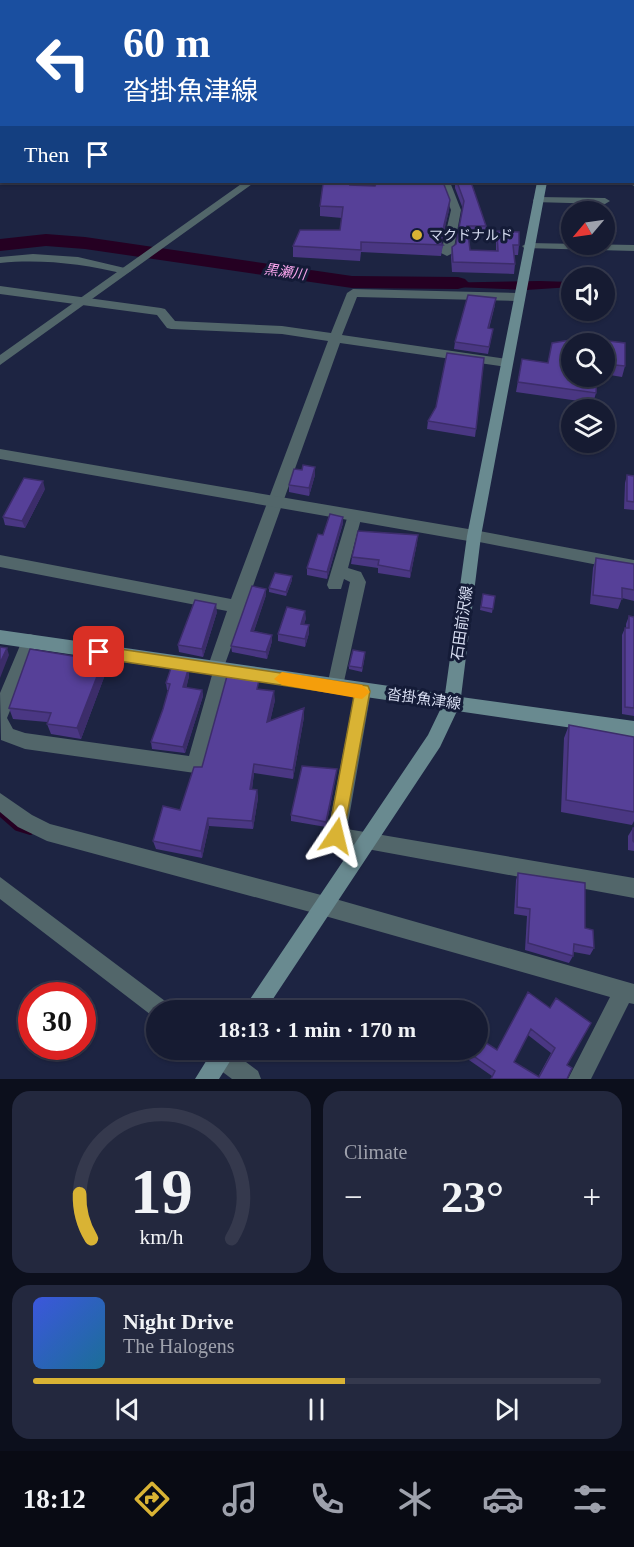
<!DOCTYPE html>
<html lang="en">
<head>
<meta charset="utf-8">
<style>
	:root { --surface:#161b32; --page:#23283e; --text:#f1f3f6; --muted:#9ea1ac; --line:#35394d; --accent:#d9b334 }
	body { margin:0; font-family:"Times New Roman","Noto Sans JP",serif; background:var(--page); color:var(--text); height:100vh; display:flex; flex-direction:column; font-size:22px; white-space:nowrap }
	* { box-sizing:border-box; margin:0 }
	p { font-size:20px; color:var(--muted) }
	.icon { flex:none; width:33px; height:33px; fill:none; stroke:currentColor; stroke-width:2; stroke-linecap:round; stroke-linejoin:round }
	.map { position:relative; height:1079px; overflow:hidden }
	.details { display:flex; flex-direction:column; gap:12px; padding:12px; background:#0c0f1c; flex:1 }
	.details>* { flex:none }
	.hud { position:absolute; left:0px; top:0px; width:634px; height:183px; box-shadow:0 2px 4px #0004,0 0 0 2px var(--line); background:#1a4fa0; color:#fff; overflow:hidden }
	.needle { width:39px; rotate:241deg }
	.buttons { position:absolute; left:561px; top:201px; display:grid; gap:12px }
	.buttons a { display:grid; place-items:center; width:54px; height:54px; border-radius:50%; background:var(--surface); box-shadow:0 2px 4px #0004,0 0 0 2px var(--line); font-size:30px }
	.speed { position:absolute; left:18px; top:982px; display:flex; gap:12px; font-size:30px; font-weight:700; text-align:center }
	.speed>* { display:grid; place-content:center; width:78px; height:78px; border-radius:50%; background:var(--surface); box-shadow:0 2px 4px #0004,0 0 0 2px var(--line); line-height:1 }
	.speed .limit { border:9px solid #d22; background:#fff; color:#111 }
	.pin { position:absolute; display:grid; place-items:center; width:51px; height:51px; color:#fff; margin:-26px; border-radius:12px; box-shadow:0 3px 9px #0006 }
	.me { position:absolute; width:66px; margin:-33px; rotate:10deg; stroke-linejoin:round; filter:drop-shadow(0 0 4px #0008) }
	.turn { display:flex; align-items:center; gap:21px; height:126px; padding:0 24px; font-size:27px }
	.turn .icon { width:78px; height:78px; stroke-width:2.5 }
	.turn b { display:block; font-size:42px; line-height:51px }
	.then { display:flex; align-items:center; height:57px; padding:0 24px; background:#0003; gap:12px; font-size:22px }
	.big { font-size:45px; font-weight:700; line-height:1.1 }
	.details .card { flex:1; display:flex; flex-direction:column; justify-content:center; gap:9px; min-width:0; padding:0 21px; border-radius:18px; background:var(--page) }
	.details .dial { align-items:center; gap:0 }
	.dial svg { height:156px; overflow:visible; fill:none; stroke:var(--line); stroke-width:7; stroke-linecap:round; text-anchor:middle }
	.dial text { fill:var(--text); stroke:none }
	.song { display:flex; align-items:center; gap:18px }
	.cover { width:72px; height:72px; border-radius:9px; background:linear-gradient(135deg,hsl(230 70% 55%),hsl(200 70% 35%)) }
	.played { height:6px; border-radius:3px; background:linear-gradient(90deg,var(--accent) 55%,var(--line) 55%) }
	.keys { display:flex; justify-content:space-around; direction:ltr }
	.heat { display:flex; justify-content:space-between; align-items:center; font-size:33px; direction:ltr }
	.details .tiles { flex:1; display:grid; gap:12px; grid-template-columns:1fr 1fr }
	.card:last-child { grid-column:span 2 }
	.trip { position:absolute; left:146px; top:1000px; width:342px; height:60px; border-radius:30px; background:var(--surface); box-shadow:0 2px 4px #0004,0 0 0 2px var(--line); font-weight:700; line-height:60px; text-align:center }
	.tab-bar { display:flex; height:96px; justify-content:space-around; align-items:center; background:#090b14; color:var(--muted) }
	.tab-bar .icon { width:42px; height:42px }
	.tab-bar .active { color:var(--accent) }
	.tab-bar b { font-size:27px; color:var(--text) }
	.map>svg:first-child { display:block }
</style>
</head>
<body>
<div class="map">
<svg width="634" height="1079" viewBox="0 0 634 1079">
	<rect width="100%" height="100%" fill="#1d2442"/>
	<path fill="#250022" d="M540,281L571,282L572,287L526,290L381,284Z"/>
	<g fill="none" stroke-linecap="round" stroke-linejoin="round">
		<path stroke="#250022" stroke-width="6" d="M0,813L17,828L30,832"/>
		<path fill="#250022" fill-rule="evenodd" d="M462,0H477L478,2H463Z
			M633,96H634V107H633Z
			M46,234L85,237L352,276L458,277L465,279L469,283L465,287L458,289L352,288L85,249L46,246L0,251V239Z"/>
		<path fill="#52666a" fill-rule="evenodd" d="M160,0H170L158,2Z
			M450,0H460L448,2Z
			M479,0H488L489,2H480Z
			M620,0H630L632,2H621Z
			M0,21H2V27H0Z
			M633,92H634V98H633Z
			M633,105H634V112H633Z
			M633,179H634V186L627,182H633Z
			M440,182H450L461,210L453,253L447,256L441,253L451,210Z
			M538,197L605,198L610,201L605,204L534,202L533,200Z
			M528,243L634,245V251L524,248L522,246Z
			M33,254L78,257L129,269L131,271L125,274C83,264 43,259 0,263V257Z
			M0,286L161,308L165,309L175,321L282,326L331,333L347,293L353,289L517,293L523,297L517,301L357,297L342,335L507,359L513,363L507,367L340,343L225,664L230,670L201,771L195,773L25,749L1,740L0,693L24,636L30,634L36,636L38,641L7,718L13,729L25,733L189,756L212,675L207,669L227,611L0,567V555L231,599L328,341L282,334L171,329L167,328L157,315L0,294Z
			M355,510L362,515L348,568L361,572L366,582L343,686L341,691L335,693L329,691L327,686L350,582L344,579L341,589H329L327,585L348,515Z
			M474,530L634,560V572L469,540L467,536Z
			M363,684L369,686L371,691L347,829L634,878V898L329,842L327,836L355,691L357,686Z
			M0,793L32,815L50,824L325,896L634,984V1004L629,1003L591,1079H568L610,997L325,916L47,841L18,827L0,812Z
			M0,877L169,1004L173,1011H156L155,1018L0,899Z
			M201,1050H230L258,1071L261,1079H232L204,1058Z"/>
		<path fill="#52666a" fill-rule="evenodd" d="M218,0L233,2H219Z
			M244,182H255L0,365V355Z
			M0,449L474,530L481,536L474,542L0,459Z"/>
		<path fill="#698a90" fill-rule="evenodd" d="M378,0H387L389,2H379Z
			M0,112H2V118H0Z
			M633,171H634V177H633Z
			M537,182H547L481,536L461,697L634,721V737L457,711L440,747L265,1011H242L428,735L441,708L0,644V630L445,694L467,536Z
			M213,1050H237L219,1079H195Z"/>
	</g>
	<path fill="#4a3783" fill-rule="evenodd" d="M51,0H87L89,2H54Z
		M330,182H353L352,185L450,200L449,210L441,243L443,245L441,256L361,252L360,261L293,257V246L340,230L342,218L320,216V206Z
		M455,182H471L486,226L484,235H468L470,250L496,251V240L497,231L519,245L518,255H514L515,264L514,274L452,272L451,257L452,247L456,244L463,209L455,188Z
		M604,213L616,231L614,239H604Z
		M495,305L489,329H493L488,354L454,349L455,342Z
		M583,338L625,343V366L622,377L604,374V344H572V376H597L596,393L593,403L516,392L522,359L548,363L552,343Z
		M428,421L476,429L475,437L427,429Z
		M302,470L315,475L309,496L289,492V485Z
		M627,475L634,476V510L624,509L625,483Z
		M45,489L25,528L5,525L3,517Z
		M343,523L327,579L307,575V568L323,535Z
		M417,543L410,578L378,573V568L351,564L352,557Z
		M596,558L634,564V601L622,598L618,609L590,604L593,568Z
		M292,580L286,596L269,592V588Z
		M483,594L495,596L492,613L480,610Z
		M266,595L254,631L272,635V641L267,659L232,652L231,646Z
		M217,612L203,657L179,652L178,645Z
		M629,616L634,617V716L622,714V635L625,628H626V624Z
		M306,618L304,624L309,633L305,647L278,641V634Z
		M365,655L362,672L349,669V666Z
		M103,661L106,672L81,739L51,734L47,724V722L13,719L9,708Z
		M188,670L189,676L186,688L202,690L203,696L185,753L152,749L151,742L163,709L169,690H167L166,683Z
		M260,689L275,700L270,721L304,717L293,779L254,773L252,789L257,790L258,798L253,829L209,826L202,858L156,849L153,841L180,810L202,767Z
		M569,725L634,812V821L632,825L561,812L564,738Z
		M337,769L336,775L326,827L291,821V815Z
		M633,828H634V851L628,850V836Z
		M518,873L585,928L594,948L590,955L574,952L573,956L569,963L525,950L527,916L514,914L516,880Z
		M528,992L567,1065V1079L492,1076L456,1051L457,1050H497ZM528,1035L551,1053L538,1077L514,1062Z"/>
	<path fill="#3c2d6a" d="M450,200L449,210L441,245H440Z
		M315,467V475L309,496V488Z
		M43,481L45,489L25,528L22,521Z
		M343,517V523L327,579V572Z
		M418,535L417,543L410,578V571Z
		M292,576V580L286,596V592Z
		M266,589V595L252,637L251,631Z
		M216,604L217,612L203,657L202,649Z
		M305,611L306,618L302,631L301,624Z
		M309,625V633L305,647V639Z
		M272,635V641L267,659L266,652Z
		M7,648L9,655L0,678V663Z
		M103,661L106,672L81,739L77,728Z
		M188,670L189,676L185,694L183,687Z
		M202,690L203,696L185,753L183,747Z
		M274,691L275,700L268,731L267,722Z
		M304,708V717L293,779V770Z
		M254,764V773L251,797L250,789Z
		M337,769L336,775L326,827V822Z
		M257,790L258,798L253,829L252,821Z
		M208,818L209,826L202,858L201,851Z"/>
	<path fill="#564098" stroke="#3c2d6a" stroke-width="1.5" fill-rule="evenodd" d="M61,0H87L89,2H63Z
		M238,0H290L287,2H235Z
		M330,182H351L350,185L375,186L376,184L403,183L404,182H443L450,200L440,242L443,245L361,242V250L293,246L300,230H340L343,207L320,206L323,184H329Z
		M457,182H471L486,226H467L470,250L498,251L497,231L519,232V245H513L515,264L453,262L452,247L456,244L464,201Z
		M604,213H611L616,231H604Z
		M468,295L496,298L488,328L493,329L489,347L455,342Z
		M583,338L625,343V366L604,364V344H572V376H597L596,393L518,382L522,359L548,363L552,343Z
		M447,353L484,358L476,429L428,421L436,407Z
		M303,465L315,467L309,488L289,485L294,469L302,470Z
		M627,475L634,476V502L627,501Z
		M24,478L43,481L22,521L3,517Z
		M330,514L343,517L327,572L307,568L318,534L323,535Z
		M358,531L418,535L410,571L378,565L379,560L352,557Z
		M596,558L634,564V590L622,588V599L593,595Z
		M275,573L292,576L286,592L269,588Z
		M252,586L266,589L251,631L272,635L266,652L231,646Z
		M483,594L495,596L493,609L481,607Z
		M195,600L216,604L202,649L178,645Z
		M287,607L305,611L301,624L309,625L305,639L278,634Z
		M629,616L634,617V708L625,707V628H629Z
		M0,647L7,648L0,663Z
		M30,649L103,661L77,728L47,724L51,713L9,708Z
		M353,650L365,652L362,668L349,666Z
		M171,668L188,670L183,687L202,690L183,747L151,742L163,709L170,684L166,683Z
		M227,676L259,680L257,689L274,691L267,722L304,708L293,770L254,764L250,789L257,790L252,821L208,818L201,851L153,841L163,806L180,810L194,767H202Z
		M569,725L634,737V812L566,800Z
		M302,766L337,769L326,822L291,815Z
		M633,828H634V842L633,841Z
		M518,873L585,883V928L593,930L594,948L574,944L573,956L528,943L530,909L517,907Z
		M528,992L550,1008L556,998L591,1023L567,1065L572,1068L567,1079H491L495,1071L465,1050H477V1037L497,1050ZM531,1029L555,1048L539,1077L514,1062Z"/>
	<path fill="#d9b334" stroke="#8d7422" stroke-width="1.5" d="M99,646L368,686L370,691L342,842L336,844L330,842L328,836L354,696L99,658L92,652Z"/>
	<path fill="#f59e0b" d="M282,672L362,685L370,692L362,699L282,685L274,679Z"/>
	<circle fill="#d9b334" stroke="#141b37" stroke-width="2" cx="417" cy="235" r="6"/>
	<g text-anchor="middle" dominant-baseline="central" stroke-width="6" stroke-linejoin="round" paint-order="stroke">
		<g font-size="14" fill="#d7ddf1" stroke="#141b37" text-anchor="start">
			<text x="429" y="235">マクドナルド</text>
		</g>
		<g font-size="14" font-style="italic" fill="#f8a4ec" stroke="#141b37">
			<text transform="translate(285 272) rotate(8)">黒瀬川</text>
		</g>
		<g font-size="15" fill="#d7ddf1" stroke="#141b37">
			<text transform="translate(462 623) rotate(-82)">石田前沢線</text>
			<text transform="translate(424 699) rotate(8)">沓掛魚津線</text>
		</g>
	</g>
</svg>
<div class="buttons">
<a><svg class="needle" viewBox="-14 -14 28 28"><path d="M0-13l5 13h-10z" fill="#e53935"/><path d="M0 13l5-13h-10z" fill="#9ea1ac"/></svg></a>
<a><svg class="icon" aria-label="sound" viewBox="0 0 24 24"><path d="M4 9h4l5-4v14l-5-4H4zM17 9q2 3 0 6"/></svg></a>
<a><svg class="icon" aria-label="search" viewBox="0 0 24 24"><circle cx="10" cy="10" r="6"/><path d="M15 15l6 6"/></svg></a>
<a><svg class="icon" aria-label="layers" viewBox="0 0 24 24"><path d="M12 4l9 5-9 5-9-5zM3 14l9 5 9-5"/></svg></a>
</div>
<div class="speed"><div class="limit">30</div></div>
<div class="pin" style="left:99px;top:652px;background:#d93025"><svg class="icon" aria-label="arrive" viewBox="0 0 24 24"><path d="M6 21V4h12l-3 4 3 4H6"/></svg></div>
<svg class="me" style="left:336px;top:836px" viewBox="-20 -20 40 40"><path d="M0-17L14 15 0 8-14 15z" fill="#d9b334" stroke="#fff" stroke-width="4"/></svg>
<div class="trip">18:13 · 1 min · 170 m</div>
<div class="hud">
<div class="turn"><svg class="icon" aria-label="left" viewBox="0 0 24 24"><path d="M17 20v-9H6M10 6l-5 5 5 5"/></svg><div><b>60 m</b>沓掛魚津線</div></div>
<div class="then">Then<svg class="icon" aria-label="arrive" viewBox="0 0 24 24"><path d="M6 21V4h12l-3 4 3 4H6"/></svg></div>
</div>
</div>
<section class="details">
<div class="tiles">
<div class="card dial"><svg viewBox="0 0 100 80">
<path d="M14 69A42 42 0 1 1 86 69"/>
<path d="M14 69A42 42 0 0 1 8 46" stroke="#d9b334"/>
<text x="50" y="56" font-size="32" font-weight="700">19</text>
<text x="50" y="72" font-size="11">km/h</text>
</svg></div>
<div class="card"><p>Climate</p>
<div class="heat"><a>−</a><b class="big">23°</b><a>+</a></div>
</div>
<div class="card">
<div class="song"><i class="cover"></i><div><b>Night Drive</b><p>The Halogens</p></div></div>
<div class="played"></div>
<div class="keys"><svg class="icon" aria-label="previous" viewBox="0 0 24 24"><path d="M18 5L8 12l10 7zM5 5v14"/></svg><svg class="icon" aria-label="pause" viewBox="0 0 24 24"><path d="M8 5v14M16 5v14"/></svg><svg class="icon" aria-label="next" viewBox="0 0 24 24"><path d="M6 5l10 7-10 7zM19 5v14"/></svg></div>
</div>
</div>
</section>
<nav class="tab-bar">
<b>18:12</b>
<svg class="icon active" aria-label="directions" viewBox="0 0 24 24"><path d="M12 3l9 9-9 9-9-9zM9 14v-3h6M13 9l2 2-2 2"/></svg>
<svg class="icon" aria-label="music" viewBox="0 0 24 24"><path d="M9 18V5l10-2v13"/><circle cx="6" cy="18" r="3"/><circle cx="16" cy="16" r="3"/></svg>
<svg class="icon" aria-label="phone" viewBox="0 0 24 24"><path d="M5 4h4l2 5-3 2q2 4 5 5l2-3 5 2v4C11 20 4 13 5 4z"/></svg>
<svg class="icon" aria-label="climate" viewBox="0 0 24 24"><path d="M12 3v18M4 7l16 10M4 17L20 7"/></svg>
<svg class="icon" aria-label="car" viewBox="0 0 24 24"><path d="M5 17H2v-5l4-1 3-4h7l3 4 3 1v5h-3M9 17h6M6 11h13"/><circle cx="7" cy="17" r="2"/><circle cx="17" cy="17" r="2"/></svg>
<svg class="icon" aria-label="filters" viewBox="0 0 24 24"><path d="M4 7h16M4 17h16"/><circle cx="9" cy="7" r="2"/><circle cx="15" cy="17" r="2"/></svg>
</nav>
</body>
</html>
